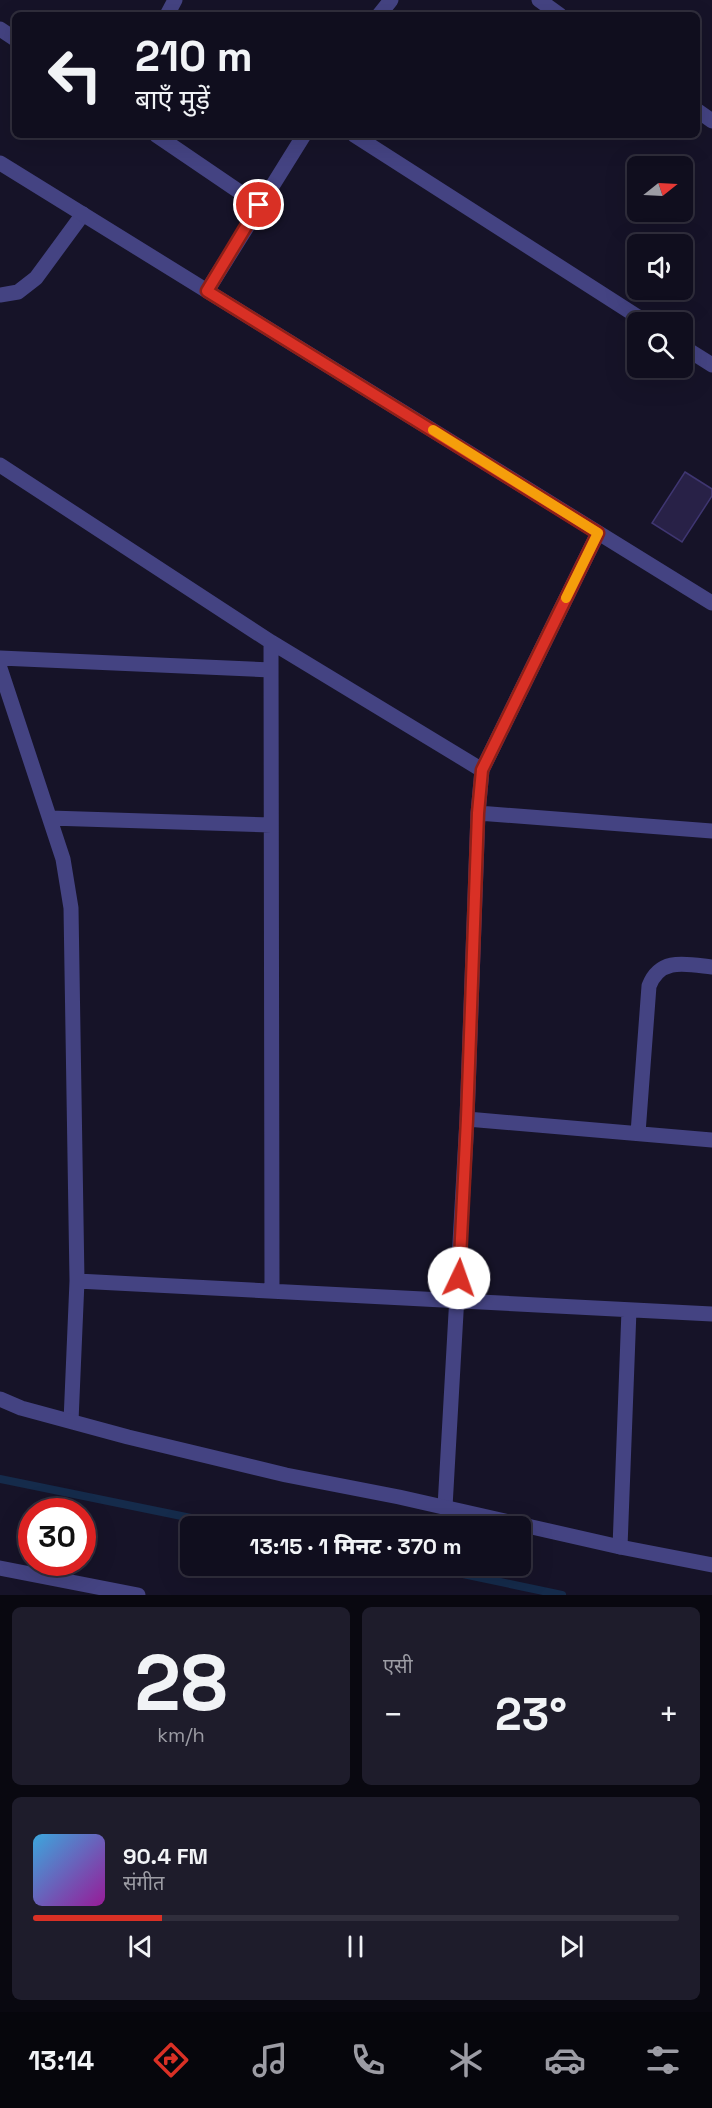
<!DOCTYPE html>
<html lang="hi">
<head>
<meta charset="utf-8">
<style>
	:root { --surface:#100e1e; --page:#1e1c2b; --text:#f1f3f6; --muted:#9c9ca4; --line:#302e3c; --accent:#d93025 }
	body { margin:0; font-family:"Space Grotesk","Noto Sans Devanagari",sans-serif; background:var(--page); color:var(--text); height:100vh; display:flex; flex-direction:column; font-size:22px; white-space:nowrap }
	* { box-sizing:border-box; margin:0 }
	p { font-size:20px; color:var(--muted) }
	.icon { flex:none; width:33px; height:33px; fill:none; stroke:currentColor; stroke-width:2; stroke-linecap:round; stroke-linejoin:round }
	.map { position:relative; height:1595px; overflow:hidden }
	.sheet { display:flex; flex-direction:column; gap:12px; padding:12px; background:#090810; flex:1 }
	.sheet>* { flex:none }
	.guide { position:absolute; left:12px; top:12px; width:688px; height:126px; border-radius:9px; box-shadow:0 6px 24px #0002,0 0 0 2px var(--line); background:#100e1e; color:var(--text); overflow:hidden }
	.needle { width:39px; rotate:72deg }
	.fabs { position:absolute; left:627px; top:156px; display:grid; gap:12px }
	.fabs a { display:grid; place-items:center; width:66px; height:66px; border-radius:9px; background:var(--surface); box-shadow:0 6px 24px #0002,0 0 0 2px var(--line); font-size:30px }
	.speed { position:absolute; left:18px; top:1498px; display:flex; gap:12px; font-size:30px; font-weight:700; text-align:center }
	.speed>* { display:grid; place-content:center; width:78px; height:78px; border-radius:50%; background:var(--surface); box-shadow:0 6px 24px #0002,0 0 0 2px var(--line); line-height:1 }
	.speed .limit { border:9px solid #d22; background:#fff; color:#111 }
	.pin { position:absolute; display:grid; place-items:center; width:51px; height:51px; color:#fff; margin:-26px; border:3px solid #fff; border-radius:50%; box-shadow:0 2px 6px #0007 }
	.me { position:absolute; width:66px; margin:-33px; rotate:3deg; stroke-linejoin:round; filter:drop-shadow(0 0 4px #0008) }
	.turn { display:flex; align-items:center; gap:21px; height:126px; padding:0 24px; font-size:27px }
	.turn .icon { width:78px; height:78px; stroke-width:2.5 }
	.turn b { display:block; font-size:42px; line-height:51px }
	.big { font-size:45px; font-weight:800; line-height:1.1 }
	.sheet .card { flex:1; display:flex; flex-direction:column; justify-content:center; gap:9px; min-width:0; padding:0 21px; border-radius:9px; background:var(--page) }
	.sheet .dial { align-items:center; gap:0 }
	.dial b { font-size:78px; line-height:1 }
	.song { display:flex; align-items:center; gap:18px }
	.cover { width:72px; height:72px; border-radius:9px; background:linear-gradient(135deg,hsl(200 70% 55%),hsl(300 70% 35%)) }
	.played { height:6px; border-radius:3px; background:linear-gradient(90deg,var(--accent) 20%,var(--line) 20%) }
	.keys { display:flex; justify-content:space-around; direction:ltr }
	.heat { display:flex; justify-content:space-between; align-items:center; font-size:33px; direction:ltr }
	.sheet .tiles { flex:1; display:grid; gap:12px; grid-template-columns:1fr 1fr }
	.card:last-child { grid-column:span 2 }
	.trip { position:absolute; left:180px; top:1516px; width:351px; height:60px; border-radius:9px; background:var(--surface); box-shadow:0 6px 24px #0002,0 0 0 2px var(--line); font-weight:800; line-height:60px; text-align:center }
	.dock { display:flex; height:96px; justify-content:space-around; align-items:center; background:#06060c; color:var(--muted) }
	.dock .icon { width:42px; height:42px }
	.dock .active { color:var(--accent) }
	.dock b { font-size:27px; color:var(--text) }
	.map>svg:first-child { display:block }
</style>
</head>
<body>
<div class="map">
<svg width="712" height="1595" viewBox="0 0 712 1595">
	<rect width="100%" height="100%" fill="#161328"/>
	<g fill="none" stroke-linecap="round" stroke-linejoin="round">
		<path stroke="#152b4b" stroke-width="8" d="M0,1479L235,1527
			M425,1566L562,1595"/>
	</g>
	<path fill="#282147" stroke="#3f3671" stroke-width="1.5" d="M685,472L712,489V496L682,542L652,523Z"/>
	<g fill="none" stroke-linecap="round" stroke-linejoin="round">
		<path stroke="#444382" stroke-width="15" d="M539,0L560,15
			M167,15L175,0
			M379,15L391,0
			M0,29L15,39
			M698,111L712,121
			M156,135L259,205
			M354,135L646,322
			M207,291L304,135
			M0,295L18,292L36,278L83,214
			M682,346L712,365
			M0,465L271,642L482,770
			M271,642L272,1291
			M0,658L271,670
			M0,668L63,859L71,908L77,1281L71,1421
			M478,813L712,831
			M50,818L271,825
			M467,1119L712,1140
			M638,1133L649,986C660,957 686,964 712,967
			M77,1281L712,1314
			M445,1507L467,1119L478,813L482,770L598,533
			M620,1547L629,1310
			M0,1568L138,1595"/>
		<path stroke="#444382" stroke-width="15" d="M0,163L712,603
			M0,1399L21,1408L128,1437L286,1475L399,1497L620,1547L712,1565"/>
	</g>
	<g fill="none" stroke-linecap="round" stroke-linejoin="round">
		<defs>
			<path id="route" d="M259,205L207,291L598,533L482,770L478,813L467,1119L459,1278"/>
		</defs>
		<use href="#route" stroke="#8d1f18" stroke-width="15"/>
		<use href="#route" stroke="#d93025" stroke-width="10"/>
		<path stroke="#f59e0b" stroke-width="10" d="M433,430L598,533L566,598"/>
	</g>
</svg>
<div class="fabs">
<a><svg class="needle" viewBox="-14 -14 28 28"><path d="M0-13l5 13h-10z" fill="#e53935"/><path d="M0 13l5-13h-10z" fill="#9c9ca4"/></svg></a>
<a><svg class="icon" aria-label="sound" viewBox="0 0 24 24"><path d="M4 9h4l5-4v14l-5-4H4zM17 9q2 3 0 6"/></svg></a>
<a><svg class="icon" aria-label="search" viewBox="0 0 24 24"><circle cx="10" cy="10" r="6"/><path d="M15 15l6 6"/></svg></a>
</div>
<div class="speed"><div class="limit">30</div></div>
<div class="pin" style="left:259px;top:205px;background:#d93025"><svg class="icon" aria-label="arrive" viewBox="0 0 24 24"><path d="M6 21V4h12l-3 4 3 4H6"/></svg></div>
<svg class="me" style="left:459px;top:1278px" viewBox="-20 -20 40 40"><circle r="19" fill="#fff"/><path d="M0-13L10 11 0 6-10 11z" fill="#d93025"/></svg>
<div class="trip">13:15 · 1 मिनट · 370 m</div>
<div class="guide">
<div class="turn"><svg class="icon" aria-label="left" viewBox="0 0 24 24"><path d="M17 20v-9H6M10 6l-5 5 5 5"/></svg><div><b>210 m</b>बाएँ मुड़ें</div></div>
</div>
</div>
<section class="sheet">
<div class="tiles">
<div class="card dial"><b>28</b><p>km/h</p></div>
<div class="card"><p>एसी</p>
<div class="heat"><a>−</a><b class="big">23°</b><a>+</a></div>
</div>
<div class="card">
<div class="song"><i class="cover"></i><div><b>90.4 FM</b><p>संगीत</p></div></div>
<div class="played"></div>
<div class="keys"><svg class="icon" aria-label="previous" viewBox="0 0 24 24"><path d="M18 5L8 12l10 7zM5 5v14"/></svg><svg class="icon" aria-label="pause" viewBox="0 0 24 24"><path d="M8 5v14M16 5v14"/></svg><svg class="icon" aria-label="next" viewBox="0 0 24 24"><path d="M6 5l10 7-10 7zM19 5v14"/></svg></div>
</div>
</div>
</section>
<nav class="dock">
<b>13:14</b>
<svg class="icon active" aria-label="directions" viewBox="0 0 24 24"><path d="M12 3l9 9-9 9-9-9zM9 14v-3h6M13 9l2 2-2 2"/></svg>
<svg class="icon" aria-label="music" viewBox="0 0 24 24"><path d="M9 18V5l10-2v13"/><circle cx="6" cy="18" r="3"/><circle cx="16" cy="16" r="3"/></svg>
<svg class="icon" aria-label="phone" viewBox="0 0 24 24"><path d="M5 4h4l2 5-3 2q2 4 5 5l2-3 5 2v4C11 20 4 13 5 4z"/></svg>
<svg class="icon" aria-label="climate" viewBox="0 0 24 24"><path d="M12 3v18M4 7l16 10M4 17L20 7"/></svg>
<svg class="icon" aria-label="car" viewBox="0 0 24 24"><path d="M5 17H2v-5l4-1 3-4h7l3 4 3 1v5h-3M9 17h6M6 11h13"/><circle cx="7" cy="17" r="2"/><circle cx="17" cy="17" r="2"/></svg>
<svg class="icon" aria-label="filters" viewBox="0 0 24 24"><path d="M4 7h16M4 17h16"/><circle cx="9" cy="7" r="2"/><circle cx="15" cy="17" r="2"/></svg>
</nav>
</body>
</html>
